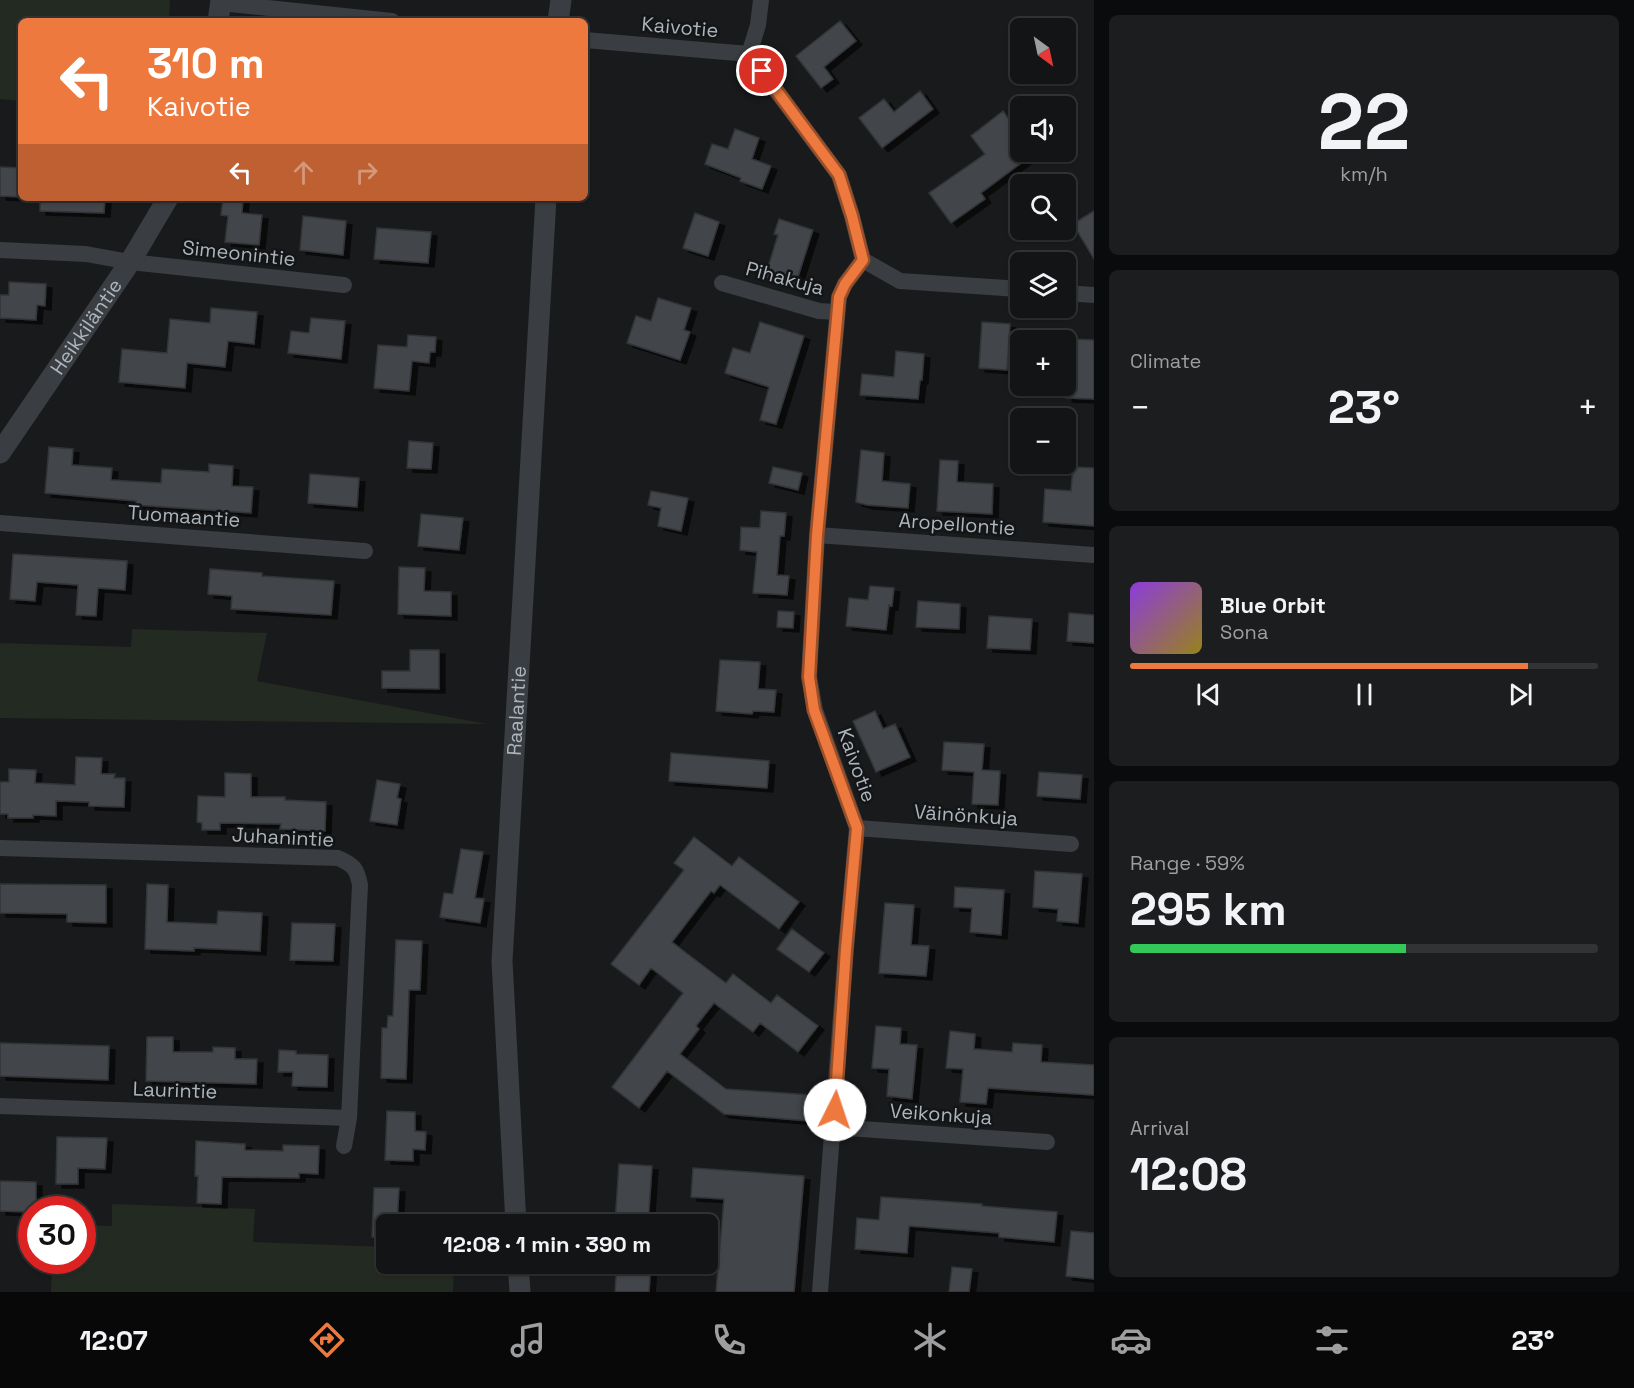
<!DOCTYPE html>
<html lang="en">
<head>
<meta charset="utf-8">
<style>
	:root { --surface:#131415; --page:#1c1d1e; --text:#f1f3f6; --muted:#9d9ea0; --line:#323334; --accent:#ee793e }
	body { margin:0; font-family:"Space Grotesk",sans-serif; background:var(--page); color:var(--text); height:100vh; display:flex; flex-direction:column; font-size:22px; white-space:nowrap }
	* { box-sizing:border-box; margin:0 }
	p { font-size:20px; color:var(--muted) }
	.icon { flex:none; width:33px; height:33px; fill:none; stroke:currentColor; stroke-width:2; stroke-linecap:round; stroke-linejoin:round }
	.map { position:relative; flex:1; overflow:hidden }
	.details { display:flex; flex-direction:column; gap:15px; padding:15px; background:#0a0b0c; width:540px }
	.details>* { flex:none }
	.banner { position:absolute; left:18px; top:18px; width:570px; height:183px; border-radius:9px; box-shadow:0 2px 4px #0004,0 0 0 2px var(--line); background:#ee793e; color:#fff; overflow:hidden }
	.needle { width:39px; rotate:147deg }
	.tools { position:absolute; left:1010px; top:18px; display:grid; gap:12px }
	.tools a { display:grid; place-items:center; width:66px; height:66px; border-radius:9px; background:var(--surface); box-shadow:0 2px 4px #0004,0 0 0 2px var(--line); font-size:30px }
	.speed { position:absolute; left:18px; top:1196px; display:flex; gap:12px; font-size:30px; font-weight:700; text-align:center }
	.speed>* { display:grid; place-content:center; width:78px; height:78px; border-radius:50%; background:var(--surface); box-shadow:0 2px 4px #0004,0 0 0 2px var(--line); line-height:1 }
	.speed .limit { border:9px solid #d22; background:#fff; color:#111 }
	.pin { position:absolute; display:grid; place-items:center; width:51px; height:51px; color:#fff; margin:-26px; border:3px solid #fff; border-radius:50%; box-shadow:0 2px 6px #0007 }
	.me { position:absolute; width:66px; margin:-33px; rotate:4deg; stroke-linejoin:round; filter:drop-shadow(0 0 4px #0008) }
	.turn { display:flex; align-items:center; gap:21px; height:126px; padding:0 30px; font-size:27px }
	.turn .icon { width:78px; height:78px; stroke-width:2.5 }
	.turn b { display:block; font-size:42px; line-height:51px }
	.lanes { display:flex; align-items:center; height:57px; padding:0 30px; background:#0003; justify-content:center; gap:30px; direction:ltr }
	.lanes .off { opacity:.35 }
	.big { font-size:45px; font-weight:700; line-height:1.1 }
	.details .card { flex:1; display:flex; flex-direction:column; justify-content:center; gap:9px; min-width:0; padding:0 21px; border-radius:9px; background:var(--page) }
	.details .dial { align-items:center; gap:0 }
	.dial b { font-size:78px; line-height:1 }
	.song { display:flex; align-items:center; gap:18px }
	.cover { width:72px; height:72px; border-radius:9px; background:linear-gradient(135deg,hsl(270 70% 55%),hsl(50 70% 35%)) }
	.played { height:6px; border-radius:3px; background:linear-gradient(90deg,var(--accent) 85%,var(--line) 85%) }
	.keys { display:flex; justify-content:space-around; direction:ltr }
	.heat { display:flex; justify-content:space-between; align-items:center; font-size:33px; direction:ltr }
	.charge { height:9px; border-radius:4px; background:linear-gradient(90deg,#34c759 59%,var(--line) 0) }
	.trip { position:absolute; left:376px; top:1214px; width:342px; height:60px; border-radius:9px; background:var(--surface); box-shadow:0 2px 4px #0004,0 0 0 2px var(--line); font-weight:700; line-height:60px; text-align:center }
	.dock { display:flex; height:96px; justify-content:space-around; align-items:center; background:#080808; color:var(--muted) }
	.dock .icon { width:42px; height:42px }
	.dock .selected { color:var(--accent) }
	.dock b { font-size:27px; color:var(--text) }
	main { display:flex; flex:1; min-height:0 }
	.map>svg:first-child { display:block }
</style>
</head>
<body>
<main>
<div class="map">
<svg width="1094" height="1292" viewBox="0 0 1094 1292">
	<defs>
		<filter id="shadow"><feDropShadow dx="6" dy="4" stdDeviation="0" flood-color="#0009"/></filter>
	</defs>
	<rect width="100%" height="100%" fill="#191a1c"/>
	<path fill="#232a21" d="M0,0H170L169,21H21V101L0,99Z
		M132,629L267,633L257,681L487,724L0,718V643L131,647Z
		M112,1204L255,1209L253,1242L387,1247V1263H454L453,1292H51L52,1260H82L83,1225L112,1226Z"/>
	<path fill="#434549" stroke="#333538" stroke-width="1.5" filter="url(#shadow)" d="M840,21L856,41L824,67L833,79L821,88L796,56Z
		M920,91L933,109L882,148L859,118L884,99L894,112Z
		M1003,111L1020,135V152H1036L981,193L985,199L951,223L929,193L985,154L971,136Z
		M735,129L759,138L752,159L771,166L762,189L740,181L741,178L705,164L712,144L728,149Z
		M0,167L21,168V197L0,196Z
		M40,198H105L104,213L40,211Z
		M223,198H243L242,213L262,215L259,245L225,242L228,216L221,215Z
		M1094,211V259L1073,224Z
		M695,213L719,222L708,256L683,248Z
		M303,216L346,221L343,255L300,250Z
		M779,219L813,230L795,286L765,277L778,235L774,234Z
		M377,228L431,232L428,263L374,259Z
		M9,282L46,284L45,306L37,305L36,320L0,318V295H9Z
		M658,298L691,308L684,330L690,332L680,360L627,343L636,316L651,321Z
		M211,308L257,312L254,344L228,341L225,367L187,363L185,388L119,382L122,349L167,353L170,319L210,323Z
		M311,318L345,321L341,359L288,353L291,331L309,333Z
		M760,322L804,336L776,424L760,420L769,387L725,373L733,348L750,353Z
		M982,322L1010,324L1007,370L979,368Z
		M408,335L436,337L435,352H430L429,363L412,361L409,391L374,388L378,345L407,347Z
		M1070,339L1094,340V399L1066,398Z
		M896,351L924,354L922,380H920L918,399L860,395L862,374L894,377Z
		M409,441L433,443L431,469L407,468Z
		M49,447L73,449L72,465L112,468L111,480L161,483L162,469L209,472V464L233,466L232,486L253,487L251,513L136,505V501L45,493Z
		M861,450L884,453L882,481L910,484L908,508L867,505L856,502Z
		M940,460L958,461L957,482L993,484L992,514L937,511Z
		M773,467L802,473L798,490L769,483Z
		M1073,467L1094,468V526L1043,522L1045,489L1071,491Z
		M310,474L359,478L357,507L308,503Z
		M651,491L688,498L681,531L658,526L661,508L648,505Z
		M761,511L786,513L784,536H780L777,575L789,576L787,595L753,593L757,552L740,550L741,527L760,528Z
		M421,514L463,518L459,550L418,546Z
		M13,554L127,561L125,590L98,588L96,616L76,615L78,585L37,582L35,601L10,599Z
		M399,567L425,568L424,591L451,592V616L398,614Z
		M210,569L262,573V576L334,581L331,615L231,609L232,596L208,594Z
		M870,586L894,588L892,606L889,605L886,630L846,626L849,598L868,600Z
		M918,601L960,604L959,629L916,627Z
		M778,611L794,612L793,628L777,627Z
		M1069,613L1094,615V643L1067,641Z
		M989,616L1032,619L1030,650L987,648Z
		M410,650H439V689L382,688V671H410Z
		M720,660L760,662L758,689L776,690L774,712L753,711L752,714L716,711Z
		M875,711L883,729L895,724L910,757L876,772L853,721Z
		M944,742L984,744L982,770L1000,771L998,805L972,804L974,772L942,770Z
		M671,753L769,761L767,788L669,781Z
		M76,757L102,758L101,774H115L114,778H125L124,807L89,806V802L56,801V816L33,815V818H8V814H0V782H9V769L36,770L35,783L75,785Z
		M1039,772L1082,775L1080,799L1037,796Z
		M225,773L251,774V797H285V800L326,802L325,831L280,829L281,824L220,823V830H202V823L197,822L198,796L225,797Z
		M377,780L400,784L397,798L401,799L397,825L370,821Z
		M694,837L732,866L739,857L799,902L779,929L720,885L714,893L711,891L672,942L726,983L733,974L771,1003L777,995L818,1026L798,1052L760,1023L753,1032L714,1003L696,1026L699,1029L680,1054L726,1089L811,1095L809,1121L724,1114L667,1071L639,1108L612,1087L683,993L651,968L639,985L611,964L684,870L674,863Z
		M461,849L483,852L475,898L484,899L480,923L440,917L444,893L453,894Z
		M1035,871L1082,874L1078,923L1057,921L1058,909L1033,907Z
		M0,884L106,885V923L67,922V914L0,913Z
		M147,884L168,885L167,922L217,924L218,911L262,913L260,951L194,948V951L145,949Z
		M955,887L1004,890L1001,935L970,932L972,908L954,907Z
		M885,903L914,905L911,945L929,946L926,976L879,973Z
		M292,923L335,924L333,961L290,960Z
		M792,929L824,953L809,972L777,949Z
		M396,940L422,941L420,990H409L406,1079L381,1078L382,1028H387L388,1016H393Z
		M876,1026L901,1028L900,1044L917,1045L912,1099L887,1096L889,1069L872,1068Z
		M950,1031L975,1034L974,1049L1012,1052L1013,1043L1042,1045L1041,1062L1094,1065V1095L988,1088L986,1104L960,1102L963,1069L946,1068Z
		M147,1037H173V1052H213V1047L235,1048V1059H257L256,1084L146,1081Z
		M0,1043L109,1046L108,1080L0,1076Z
		M279,1050L296,1051V1054L328,1055L327,1087L292,1086L293,1072H278Z
		M387,1111L415,1112V1131L426,1132L425,1150L413,1149V1161L385,1160Z
		M57,1137L107,1138L105,1169L78,1168V1184H56Z
		M196,1141L245,1144V1150L283,1151V1145L319,1146L318,1174L299,1173V1178L222,1177L221,1204L197,1203L198,1176H195Z
		M619,1164L652,1166L648,1224H615Z
		M693,1168L804,1176L794,1292H716L724,1199L691,1197Z
		M0,1181L36,1182V1209H32V1212L0,1211Z
		M374,1188H399L397,1224H387V1238L372,1237Z
		M881,1197L982,1204V1206L1057,1212L1054,1242L999,1237V1233L909,1226L907,1253L855,1249L857,1218L879,1220Z
		M1071,1231L1094,1233V1279L1066,1276Z
		M617,1263H651L649,1292H615Z
		M952,1267L972,1269L969,1292H949Z"/>
	<g fill="none" stroke-linecap="round" stroke-linejoin="round">
		<path stroke="#3a3d41" stroke-width="16" d="M220,3L392,21
			M585,40L749,54L839,175L852,216L863,260L900,281L1020,289
			M749,54L758,25L761,0
			M0,250L86,254L130,262L344,285
			M722,283L819,311L837,312
			M1065,293L1094,295
			M0,523L365,551
			M817,535L1094,555
			M857,828L1071,844
			M0,848L338,858C354,865 357,869 360,885L349,1118L344,1146
			M0,1106L349,1118
			M833,1127L1047,1142
			M820,1292L846,949L857,828L815,710L809,677L817,535L839,297L845,284L863,260"/>
		<g stroke="#3a3d41" stroke-width="21">
			<path d="M218,21L221,0"/>
			<path d="M558,21L561,0"/>
			<path id="s1" d="M0,453L130,262L168,198"/>
			<path id="s2" d="M516,1224L502,961L546,198"/>
			<path d="M518,1263L520,1292"/>
		</g>
	</g>
	<g fill="none" stroke-linecap="round" stroke-linejoin="round">
		<defs>
			<path id="route" d="M762,71L839,175L852,216L863,260L845,284L839,297L817,535L809,677L814,710L857,828L846,949L835,1110"/>
		</defs>
		<use href="#route" stroke="#9b4f28" stroke-width="15"/>
		<use href="#route" stroke="#ee793e" stroke-width="10"/>
	</g>
	<g text-anchor="middle" dominant-baseline="central" stroke-width="5" stroke-linejoin="round" paint-order="stroke">
		<g font-size="20" fill="#acb5bb" stroke="#141517">
			<text transform="translate(680 27) rotate(5)">Kaivotie</text>
			<text transform="translate(239 253) rotate(6)">Simeonintie</text>
			<text transform="translate(785 278) rotate(15)">Pihakuja</text>
			<text stroke="none"><textPath href="#s1" startOffset="153">Heikkiläntie</textPath></text>
			<text transform="translate(184 516) rotate(4)">Tuomaantie</text>
			<text transform="translate(957 524) rotate(4)">Aropellontie</text>
			<text stroke="none"><textPath href="#s2" startOffset="514">Raalantie</textPath></text>
			<text transform="translate(857 765) rotate(70)">Kaivotie</text>
			<text transform="translate(966 815) rotate(4)">Väinönkuja</text>
			<text transform="translate(283 837) rotate(3)">Juhanintie</text>
			<text transform="translate(175 1090) rotate(2)">Laurintie</text>
			<text transform="translate(941 1114) rotate(4)">Veikonkuja</text>
		</g>
	</g>
</svg>
<div class="tools">
<a><svg class="needle" viewBox="-14 -14 28 28"><path d="M0-13l5 13h-10z" fill="#e53935"/><path d="M0 13l5-13h-10z" fill="#9d9ea0"/></svg></a>
<a><svg class="icon" aria-label="sound" viewBox="0 0 24 24"><path d="M4 9h4l5-4v14l-5-4H4zM17 9q2 3 0 6"/></svg></a>
<a><svg class="icon" aria-label="search" viewBox="0 0 24 24"><circle cx="10" cy="10" r="6"/><path d="M15 15l6 6"/></svg></a>
<a><svg class="icon" aria-label="layers" viewBox="0 0 24 24"><path d="M12 4l9 5-9 5-9-5zM3 14l9 5 9-5"/></svg></a>
<a>+</a>
<a>−</a>
</div>
<div class="speed"><div class="limit">30</div></div>
<div class="pin" style="left:762px;top:71px;background:#d93025"><svg class="icon" aria-label="arrive" viewBox="0 0 24 24"><path d="M6 21V4h12l-3 4 3 4H6"/></svg></div>
<svg class="me" style="left:835px;top:1110px" viewBox="-20 -20 40 40"><circle r="19" fill="#fff"/><path d="M0-13L10 11 0 6-10 11z" fill="#ee793e"/></svg>
<div class="trip">12:08 · 1 min · 390 m</div>
<div class="banner">
<div class="turn"><svg class="icon" aria-label="left" viewBox="0 0 24 24"><path d="M17 20v-9H6M10 6l-5 5 5 5"/></svg><div><b>310 m</b>Kaivotie</div></div>
<div class="lanes"><svg class="icon" aria-label="left" viewBox="0 0 24 24"><path d="M17 20v-9H6M10 6l-5 5 5 5"/></svg><svg class="icon off" aria-label="ahead" viewBox="0 0 24 24"><path d="M12 20V5M6 11l6-6 6 6"/></svg><svg class="icon off" aria-label="right" viewBox="0 0 24 24"><path d="M7 20v-9h11M14 6l5 5-5 5"/></svg></div>
</div>
</div>
<section class="details">
<div class="card dial"><b>22</b><p>km/h</p></div>
<div class="card"><p>Climate</p>
<div class="heat"><a>−</a><b class="big">23°</b><a>+</a></div>
</div>
<div class="card">
<div class="song"><i class="cover"></i><div><b>Blue Orbit</b><p>Sona</p></div></div>
<div class="played"></div>
<div class="keys"><svg class="icon" aria-label="previous" viewBox="0 0 24 24"><path d="M18 5L8 12l10 7zM5 5v14"/></svg><svg class="icon" aria-label="pause" viewBox="0 0 24 24"><path d="M8 5v14M16 5v14"/></svg><svg class="icon" aria-label="next" viewBox="0 0 24 24"><path d="M6 5l10 7-10 7zM19 5v14"/></svg></div>
</div>
<div class="card"><p>Range · 59%</p><b class="big">295 km</b><div class="charge"></div></div>
<div class="card"><p>Arrival</p><b class="big">12:08</b></div>
</section>
</main>
<nav class="dock">
<b>12:07</b>
<svg class="icon selected" aria-label="directions" viewBox="0 0 24 24"><path d="M12 3l9 9-9 9-9-9zM9 14v-3h6M13 9l2 2-2 2"/></svg>
<svg class="icon" aria-label="music" viewBox="0 0 24 24"><path d="M9 18V5l10-2v13"/><circle cx="6" cy="18" r="3"/><circle cx="16" cy="16" r="3"/></svg>
<svg class="icon" aria-label="phone" viewBox="0 0 24 24"><path d="M5 4h4l2 5-3 2q2 4 5 5l2-3 5 2v4C11 20 4 13 5 4z"/></svg>
<svg class="icon" aria-label="climate" viewBox="0 0 24 24"><path d="M12 3v18M4 7l16 10M4 17L20 7"/></svg>
<svg class="icon" aria-label="car" viewBox="0 0 24 24"><path d="M5 17H2v-5l4-1 3-4h7l3 4 3 1v5h-3M9 17h6M6 11h13"/><circle cx="7" cy="17" r="2"/><circle cx="17" cy="17" r="2"/></svg>
<svg class="icon" aria-label="filters" viewBox="0 0 24 24"><path d="M4 7h16M4 17h16"/><circle cx="9" cy="7" r="2"/><circle cx="15" cy="17" r="2"/></svg>
<b>23°</b>
</nav>
</body>
</html>
